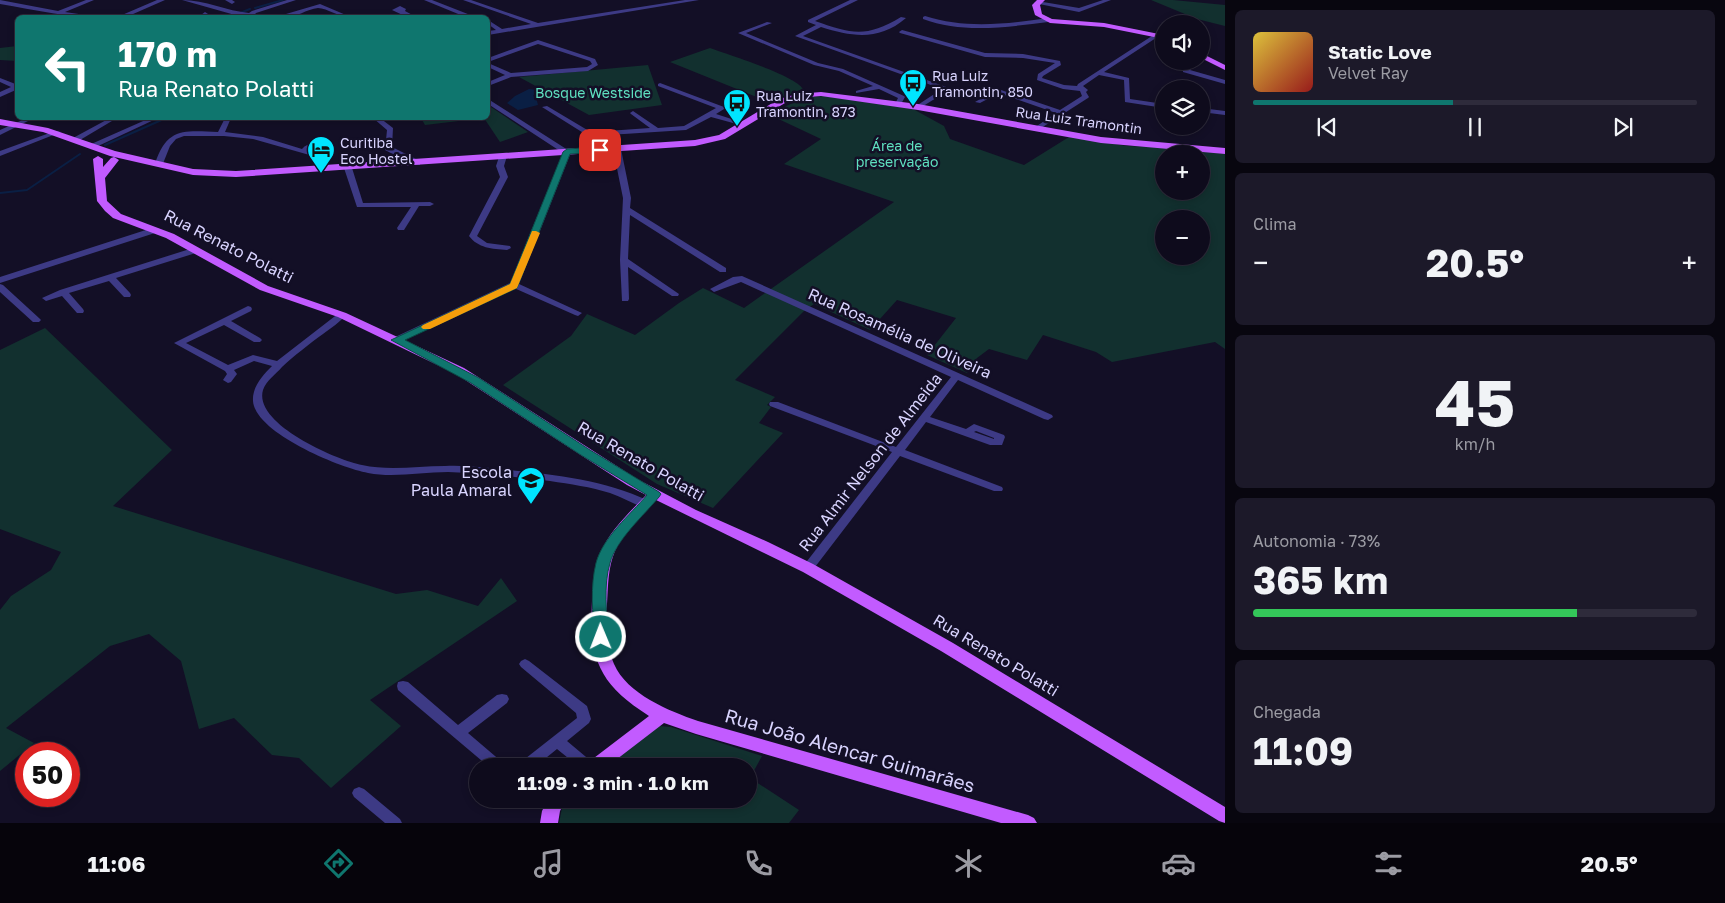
<!DOCTYPE html>
<html lang="pt">
<head>
<meta charset="utf-8">
<style>
	:root { --surface:#0e0b1c; --page:#1c1929; --text:#f1f3f6; --muted:#9b9ba3; --line:#2e2b3b; --accent:#0f766e }
	body { margin:0; font-family:"Golos Text",sans-serif; background:var(--page); color:var(--text); height:100vh; display:flex; flex-direction:column; font-size:19px; white-space:nowrap }
	* { box-sizing:border-box; margin:0 }
	p { font-size:16px; color:var(--muted) }
	.icon { flex:none; width:28px; height:28px; fill:none; stroke:currentColor; stroke-width:2; stroke-linecap:round; stroke-linejoin:round }
	.map { position:relative; flex:1; overflow:hidden }
	.panel { display:flex; flex-direction:column; gap:10px; padding:10px; background:#08060f; width:500px }
	.panel>* { flex:none }
	.banner { position:absolute; left:15px; top:15px; width:475px; height:105px; border-radius:8px; box-shadow:0 2px 8px #0003,0 0 0 1px var(--line); background:#0f766e; color:#fff; overflow:hidden }
	.controls { position:absolute; left:1155px; top:15px; display:grid; gap:10px }
	.controls a { display:grid; place-items:center; width:55px; height:55px; border-radius:50%; background:var(--surface); box-shadow:0 2px 8px #0003,0 0 0 1px var(--line); font-size:25px }
	.speed { position:absolute; left:15px; top:742px; display:flex; gap:10px; font-size:25px; font-weight:700; text-align:center }
	.speed>* { display:grid; place-content:center; width:65px; height:65px; border-radius:50%; background:var(--surface); box-shadow:0 2px 8px #0003,0 0 0 1px var(--line); line-height:1 }
	.speed .limit { border:8px solid #d22; background:#fff; color:#111 }
	.pin { position:absolute; display:grid; place-items:center; width:42px; height:42px; color:#fff; margin:-21px; border-radius:10px; box-shadow:0 2px 8px #0006 }
	.me { position:absolute; width:55px; margin:-28px; rotate:359deg; stroke-linejoin:round; filter:drop-shadow(0 0 4px #0008) }
	.turn { display:flex; align-items:center; gap:18px; height:105px; padding:0 20px; font-size:22px }
	.turn .icon { width:65px; height:65px; stroke-width:2.5 }
	.turn b { display:block; font-size:35px; line-height:42px }
	.big { font-size:38px; font-weight:700; line-height:1.1 }
	.panel .card { flex:1; display:flex; flex-direction:column; justify-content:center; gap:8px; min-width:0; padding:0 18px; border-radius:8px; background:var(--page) }
	.panel .dial { align-items:center; gap:0 }
	.dial b { font-size:65px; line-height:1 }
	.song { display:flex; align-items:center; gap:15px }
	.cover { width:60px; height:60px; border-radius:8px; background:linear-gradient(135deg,hsl(50 70% 55%),hsl(0 70% 35%)) }
	.played { height:5px; border-radius:2px; background:linear-gradient(90deg,var(--accent) 45%,var(--line) 45%) }
	.keys { display:flex; justify-content:space-around; direction:ltr }
	.heat { display:flex; justify-content:space-between; align-items:center; font-size:28px; direction:ltr }
	.charge { height:8px; border-radius:4px; background:linear-gradient(90deg,#34c759 73%,var(--line) 0) }
	.trip { position:absolute; left:469px; top:758px; width:288px; height:50px; border-radius:25px; background:var(--surface); box-shadow:0 2px 8px #0003,0 0 0 1px var(--line); font-weight:700; line-height:50px; text-align:center }
	.tab-bar { display:flex; height:80px; justify-content:space-around; align-items:center; background:#06040b; color:var(--muted) }
	.tab-bar .icon { width:35px; height:35px }
	.tab-bar .on { color:var(--accent) }
	.tab-bar b { font-size:22px; color:var(--text) }
	main { display:flex; flex:1; min-height:0 }
	.map>svg:first-child { display:block }
</style>
</head>
<body>
<main>
<div class="map">
<svg width="1225" height="823" viewBox="0 0 1225 823">
	<rect width="100%" height="100%" fill="#130f26"/>
	<path fill="#12302f" fill-rule="evenodd" d="M1151,0H1173L1225,5V26L1197,19Z
		M17,46V61L0,60V48Z
		M710,48C729,55 794,75 803,89L769,102L670,62Z
		M648,65L662,105L589,115L519,77Z
		M824,96L913,109L944,126L950,139L1024,165L1069,137L1127,146L1179,148L1225,154V349L1215,342L1112,362L1096,352L1043,335L1027,360L989,349L977,358L967,373L927,355L956,318L897,300L870,330L814,304L804,311L735,380L775,397L767,405L771,407L759,423L783,433L713,508L657,484L503,385L571,336L587,314L635,335L679,303L703,288L744,308L894,202L784,164L821,139L770,115C788,104 803,97 824,96ZM1164,154H1201V191H1164ZM1164,219H1201V256H1164Z
		M488,105L528,132L500,142L484,118L425,125L421,118H488Z
		M45,328L172,450L113,506L396,594L427,590L478,606L501,578L517,601L370,700L401,726L331,788L299,758L272,755L234,718L199,729L181,661L149,634L110,646L6,728L34,743L0,771V610L11,596L51,570L61,552L0,529V350Z
		M659,726L671,727L762,756L750,778L799,810L789,823H559L562,808L570,799H748V766H608Z"/>
	<path fill="#0a1f44" d="M529,89L538,90L533,96L536,97L538,105L518,110L507,103L515,96Z"/>
	<g fill="none" stroke-linecap="round" stroke-linejoin="round">
		<path stroke="#0a1f44" stroke-width="2" d="M255,8L283,0
			M240,13L250,9
			M239,16V18
			M105,145L166,118
			M0,193L27,190L80,154"/>
		<path fill="#3d3a85" fill-rule="evenodd" d="M0,0L58,11L86,0H94L65,12L106,18C70,18 35,10 0,4Z
			M157,0H165L124,18H115Z
			M182,0C205,0 227,11 249,13L252,11L287,0H296L256,13L252,18L235,15Z
			M225,0H232L235,2L232,4Z
			M424,0H432L478,18H468Z
			M463,0H471L538,23L685,0H699L488,35V31L496,30L488,24V20L502,29L531,24Z
			M850,0H858L815,21C852,34 866,38 901,17L906,18C879,41 853,37 821,27L803,36L949,88V90L920,108H916V106L942,89L795,36L816,25L808,22V20Z
			M1103,0H1111L1079,12L1034,3L1037,1L1079,8Z
			M320,4L353,18C340,18 327,8 318,8C307,9 295,18 284,18L286,14Z
			M400,6L406,9L405,11L418,18H409L392,10Z
			M205,12L208,14L204,18H197Z
			M925,16C965,29 1007,24 1048,18L1051,20L1048,22C1008,27 962,34 923,19V17Z
			M767,22L772,23L746,33L818,63L843,69L904,96L905,97L901,104L896,105L895,104L898,98L879,89L856,93V91L873,86L839,71L814,65L738,33Z
			M902,30L985,53L1023,54L1060,61L1061,65L1043,76L1042,78L1064,85L1077,86L1078,84L1155,34H1159V36L1104,72L1129,78L1130,99L1164,104V108L1125,102L1124,80L1099,75L1083,86L1088,90L1086,92L1089,97L1088,98L1038,130H1034V128L1056,113L999,93L980,103L975,102L998,89L1060,110L1082,96L1080,91L1063,89L1037,80L1038,74L1055,63L1023,58L985,57L900,33L899,32Z
			M538,40L595,59L598,65L588,71L511,77L488,86V82L505,75L488,67V63L511,73L587,67L592,64L590,61L538,44L488,62V58Z
			M1192,61L1198,62L1190,70L1225,80V84L1183,72V70Z
			M0,78L18,85V89L0,97V92L11,87L0,82Z
			M660,83L724,107V109L716,114L747,124L744,126L711,117L686,130L593,136L585,134L542,107L547,106L589,131L593,132L650,128L631,114L630,113L633,111L658,128L684,126L716,108L658,86V84Z
			M488,99L571,152L519,284L582,313L578,316L575,315L514,288L399,342H393L391,340L393,338L510,283L563,153L488,104Z
			M1201,108L1225,111V115L1201,112Z
			M27,118H34L0,135V130Z
			M110,118H117L80,140L73,138Z
			M150,118H158L96,147L89,145Z
			M225,118H231L225,132L263,137L302,149C308,142 317,144 325,146L327,151L313,156L253,139L224,136H184L176,139L170,146L162,166H159L155,164C167,127 184,131 218,132ZM315,148L319,150L313,152L309,151Z
			M373,118H380L393,128L392,147L420,161V165H414L385,150L387,130Z
			M55,131L61,132L0,156V151Z
			M614,147L621,149L631,198L630,208L726,268V272H720L630,215L628,259L679,294L678,296H672L628,267L629,299L628,301H622L620,260L623,198L613,149Z
			M500,154L507,156L504,166L508,177L477,236L487,243L510,246L511,248L507,250C492,249 478,248 469,236L500,177L496,166Z
			M345,166H351L352,168L363,203L430,202L434,204L430,206H419L404,230H398L397,228L411,207H357L344,168Z
			M152,228H158L159,230L158,232L0,283V277Z
			M193,248H196L200,250L199,252L116,278L130,293L131,295L130,297H124L109,281L69,293L83,309L84,311L83,313H77L62,296L46,301L42,298L60,290Z
			M742,276L1052,415L1053,417L1048,420L1044,419L958,380L930,417L966,429L974,424L1004,435L1005,437L1002,445H990L926,422L905,450L1002,487L1003,489L1002,491H994L900,456L812,571H804L802,568L804,565L892,452L770,406L769,404L770,402H778L896,447L951,377L741,282L714,292L710,289L733,277ZM976,431L994,438V439L974,432Z
			M0,284L3,285L39,318L41,320L39,322H33L0,292Z
			M248,306L251,307L252,309L251,311L231,321L260,338L262,340L260,342H254L224,325L186,343L228,365L253,355L277,361L339,313H345L346,315C340,322 331,328 323,334C309,344 294,356 282,367C276,374 266,381 263,390C253,424 337,460 362,465C389,471 418,466 445,466C467,465 488,468 509,470C558,475 604,480 649,501L650,504L649,507L645,508C633,504 622,497 610,493C591,487 570,484 550,481C516,477 482,473 448,472C421,472 394,478 368,473C340,468 255,433 253,401C252,387 263,375 272,366L254,361L234,370L237,374L231,382L228,383L223,380L227,374L225,371L174,343Z
			M525,659L529,661L587,706L591,719L589,723L567,741L592,762L594,766H578L557,749L536,766H519L521,762L577,718L576,713L521,667L519,664L521,661Z
			M403,681L408,682L458,725L497,695L502,694L507,695L509,699L507,703L468,733L502,762L504,766H488L398,690L397,686L398,682Z
			M359,787L364,789L400,819L402,823H385L354,797L352,793L354,789Z
			M528,799H545L547,802L545,806L540,808L530,803Z"/>
		<path fill="#c25bff" fill-rule="evenodd" d="M1037,0H1045L1040,5L1042,14L1052,19L1104,23L1164,35V39L1104,27L1050,23L1035,15L1032,5Z
			M1201,53L1225,65V70L1201,58Z
			M821,92L918,104L1101,137L1225,148V154L1101,143L918,110L821,96L798,98L785,103L725,139L695,146L236,177L193,175L110,156L43,132L0,125V119L48,128L115,151L193,169L236,171L695,140L719,135L779,99L797,94Z
			M98,156L103,159V167L111,158L114,157L119,160L105,178L107,201L121,214L174,234L268,286L346,313L464,368L637,479L696,510L768,542L813,564L953,643L1225,807V823L1219,821L941,651L803,572L656,500C642,516 624,532 615,551C608,567 608,586 607,604C606,623 606,646 614,664C627,694 669,711 698,721L1028,815L1034,818L1037,823H1001L696,734L664,723L608,766H588L590,761L649,716C599,684 589,660 592,601C593,584 594,567 601,552C610,530 630,512 646,495L627,485L456,374L338,317L260,290L166,238L113,218L105,211L97,201L93,159Z
			M548,799H566L560,811L558,823H540L542,811Z"/>
	</g>
	<path fill="#0f766e" stroke="#0a4d48" d="M600,147L603,148V152L570,154L517,288L405,340L479,378L590,450L659,492L661,494L659,497C644,515 616,540 610,563C603,586 607,613 608,637L606,641L601,642L596,641L594,637C593,613 590,587 596,563C603,537 630,515 647,495L581,455L471,383L391,340L510,284L563,152L567,149Z"/>
	<path fill="#f59e0b" d="M532,231H536L540,233L517,288L430,329H423L421,327L423,325L510,284Z"/>
	<defs>
		<symbol id="bus-pin" viewBox="-11 -11 22 30"><path d="M0 17L-7.5 6A9.5 9.5 0 1 1 7.5 6Z" fill="#00e5ff" stroke="#130f26"/><path d="M-5-6H5V4H4V6H2V4H-2V6H-4V4H-5ZM-3.5-4V0h7V-4ZM-3.5 1.2v1.5H-2V1.2ZM2 1.2v1.5H3.5V1.2Z" fill="#111"/></symbol>
		<symbol id="hotel-pin" viewBox="-11 -11 22 30"><path d="M0 17L-7.5 6A9.5 9.5 0 1 1 7.5 6Z" fill="#00e5ff" stroke="#130f26"/><path d="M-6-4.5h1.5V1H6V5H4.5V3h-9V5H-6ZM-4 0a1.8 1.8 0 1 1 3.6 0ZM.5 0V-2.5h3Q6-2.5 6 0Z" fill="#111"/></symbol>
		<symbol id="school-pin" viewBox="-11 -11 22 30"><path d="M0 17L-7.5 6A9.5 9.5 0 1 1 7.5 6Z" fill="#00e5ff" stroke="#130f26"/><path d="M0-5L7-2L0 1L-7-2ZM-4 1L0 2.5L4 1V4Q0 6-4 4Z" fill="#111"/></symbol>
	</defs>
	<g fill-rule="evenodd">
		<use href="#bus-pin" x="897" y="67" width="32" height="43"/>
		<use href="#bus-pin" x="721" y="87" width="32" height="43"/>
		<use href="#hotel-pin" x="305" y="134" width="32" height="43"/>
		<use href="#school-pin" x="515" y="465" width="32" height="43"/>
	</g>
	<g text-anchor="middle" dominant-baseline="central" stroke-width="5" stroke-linejoin="round" paint-order="stroke">
		<g font-size="14" fill="#d9d4ff" stroke="#130f26" text-anchor="start">
			<text x="932" y="75">Rua Luiz<tspan x="932" dy="16">Tramontin, 850</tspan></text>
			<text x="756" y="95">Rua Luiz<tspan x="756" dy="16">Tramontin, 873</tspan></text>
			<text x="340" y="142">Curitiba<tspan x="340" dy="16">Eco Hostel</tspan></text>
		</g>
		<g font-size="14" fill="#5fe0c0" stroke="#130f26">
			<text x="593" y="92">Bosque Westside</text>
			<text x="897" y="145">Área de<tspan x="897" dy="16">preservação</tspan></text>
		</g>
		<g font-size="14" fill="#d9d4ff" stroke="#130f26">
			<text transform="translate(1079 120) rotate(8)">Rua Luiz Tramontin</text>
		</g>
		<g font-size="16" fill="#d9d4ff" stroke="#130f26">
			<text transform="translate(229 246) rotate(27)">Rua Renato Polatti</text>
			<text transform="translate(900 333) rotate(24)">Rua Rosamélia de Oliveira</text>
			<text transform="translate(641 461) rotate(30)">Rua Renato Polatti</text>
			<text transform="translate(870 462) rotate(-52)">Rua Almir Nelson de Almeida</text>
			<text transform="translate(996 655) rotate(31)">Rua Renato Polatti</text>
		</g>
		<g font-size="16" fill="#d9d4ff" stroke="#130f26" text-anchor="end">
			<text x="512" y="472">Escola<tspan x="512" dy="18">Paula Amaral</tspan></text>
		</g>
		<g font-size="19" fill="#d9d4ff" stroke="#130f26">
			<text transform="translate(850 750) rotate(16)">Rua João Alencar Guimarães</text>
		</g>
	</g>
</svg>
<div class="controls">
<a><svg class="icon" aria-label="sound" viewBox="0 0 24 24"><path d="M4 9h4l5-4v14l-5-4H4zM17 9q2 3 0 6"/></svg></a>
<a><svg class="icon" aria-label="layers" viewBox="0 0 24 24"><path d="M12 4l9 5-9 5-9-5zM3 14l9 5 9-5"/></svg></a>
<a>+</a>
<a>−</a>
</div>
<div class="speed"><div class="limit">50</div></div>
<div class="pin" style="left:600px;top:150px;background:#d93025"><svg class="icon" aria-label="arrive" viewBox="0 0 24 24"><path d="M6 21V4h12l-3 4 3 4H6"/></svg></div>
<svg class="me" style="left:601px;top:637px" viewBox="-20 -20 40 40"><circle r="17" fill="#0f766e" stroke="#fff" stroke-width="3"/><path d="M0-11L8 9 0 5-8 9z" fill="#fff"/></svg>
<div class="trip">11:09 · 3 min · 1.0 km</div>
<div class="banner">
<div class="turn"><svg class="icon" aria-label="left" viewBox="0 0 24 24"><path d="M17 20v-9H6M10 6l-5 5 5 5"/></svg><div><b>170 m</b>Rua Renato Polatti</div></div>
</div>
</div>
<section class="panel">
<div class="card">
<div class="song"><i class="cover"></i><div><b>Static Love</b><p>Velvet Ray</p></div></div>
<div class="played"></div>
<div class="keys"><svg class="icon" aria-label="previous" viewBox="0 0 24 24"><path d="M18 5L8 12l10 7zM5 5v14"/></svg><svg class="icon" aria-label="pause" viewBox="0 0 24 24"><path d="M8 5v14M16 5v14"/></svg><svg class="icon" aria-label="next" viewBox="0 0 24 24"><path d="M6 5l10 7-10 7zM19 5v14"/></svg></div>
</div>
<div class="card"><p>Clima</p>
<div class="heat"><a>−</a><b class="big">20.5°</b><a>+</a></div>
</div>
<div class="card dial"><b>45</b><p>km/h</p></div>
<div class="card"><p>Autonomia · 73%</p><b class="big">365 km</b><div class="charge"></div></div>
<div class="card"><p>Chegada</p><b class="big">11:09</b></div>
</section>
</main>
<nav class="tab-bar">
<b>11:06</b>
<svg class="icon on" aria-label="directions" viewBox="0 0 24 24"><path d="M12 3l9 9-9 9-9-9zM9 14v-3h6M13 9l2 2-2 2"/></svg>
<svg class="icon" aria-label="music" viewBox="0 0 24 24"><path d="M9 18V5l10-2v13"/><circle cx="6" cy="18" r="3"/><circle cx="16" cy="16" r="3"/></svg>
<svg class="icon" aria-label="phone" viewBox="0 0 24 24"><path d="M5 4h4l2 5-3 2q2 4 5 5l2-3 5 2v4C11 20 4 13 5 4z"/></svg>
<svg class="icon" aria-label="climate" viewBox="0 0 24 24"><path d="M12 3v18M4 7l16 10M4 17L20 7"/></svg>
<svg class="icon" aria-label="car" viewBox="0 0 24 24"><path d="M5 17H2v-5l4-1 3-4h7l3 4 3 1v5h-3M9 17h6M6 11h13"/><circle cx="7" cy="17" r="2"/><circle cx="17" cy="17" r="2"/></svg>
<svg class="icon" aria-label="filters" viewBox="0 0 24 24"><path d="M4 7h16M4 17h16"/><circle cx="9" cy="7" r="2"/><circle cx="15" cy="17" r="2"/></svg>
<b>20.5°</b>
</nav>
</body>
</html>
